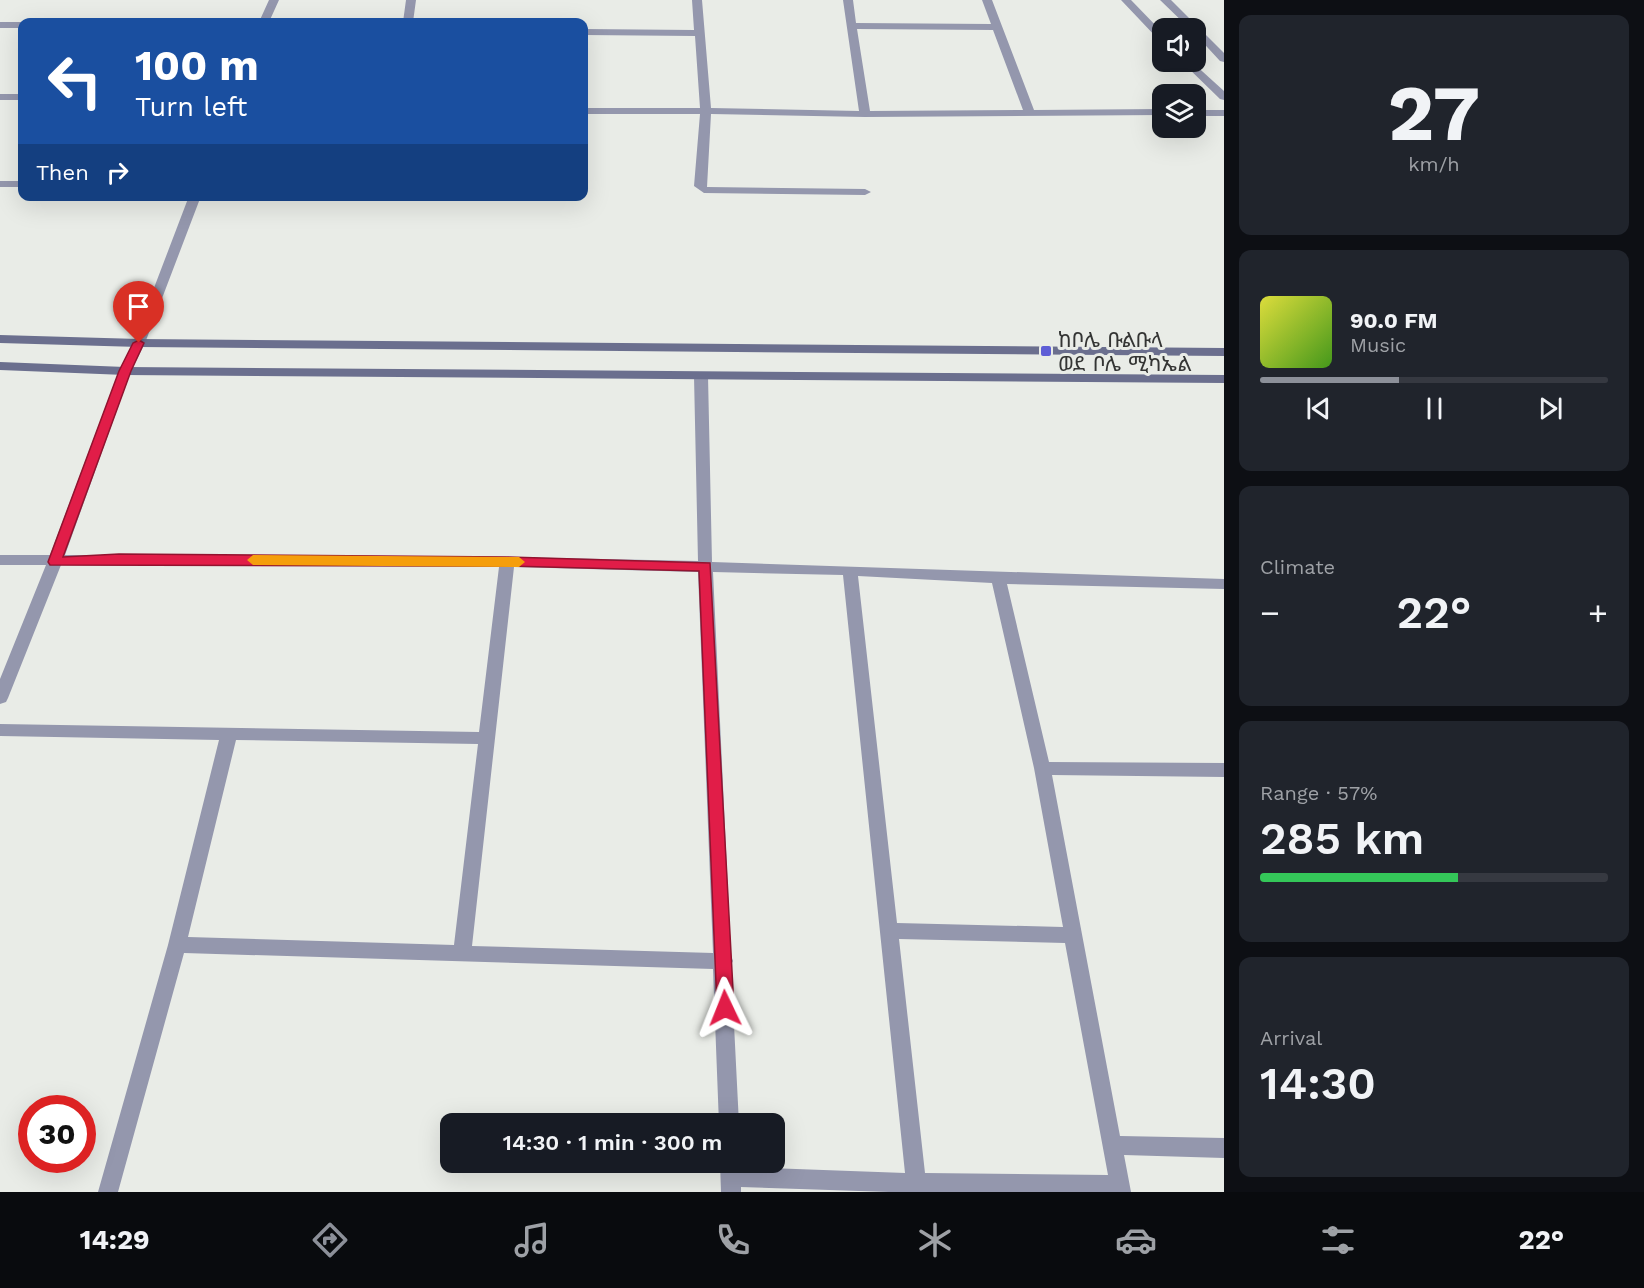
<!DOCTYPE html>
<html lang="en">
<head>
<meta charset="utf-8">
<style>
	:root { --surface:#171b24; --page:#20242c; --text:#f1f3f6; --muted:#9ea1a6; --line:#363941; --accent:#8c9099 }
	body { margin:0; font-family:"Work Sans","Noto Sans Ethiopic",sans-serif; background:var(--page); color:var(--text); height:100vh; display:flex; flex-direction:column; font-size:22px; white-space:nowrap }
	* { box-sizing:border-box; margin:0 }
	p { font-size:20px; color:var(--muted) }
	.icon { flex:none; width:33px; height:33px; fill:none; stroke:currentColor; stroke-width:2; stroke-linecap:round; stroke-linejoin:round }
	.map { position:relative; flex:1; overflow:hidden }
	.sheet { display:flex; flex-direction:column; gap:15px; padding:15px; background:#0d0f14; width:420px }
	.sheet>* { flex:none }
	.top-card { position:absolute; left:18px; top:18px; width:570px; height:183px; border-radius:12px; box-shadow:0 6px 24px #0002; background:#1a4fa0; color:#fff; overflow:hidden }
	.buttons { position:absolute; left:1152px; top:18px; display:grid; gap:12px }
	.buttons a { display:grid; place-items:center; width:54px; height:54px; border-radius:12px; background:var(--surface); box-shadow:0 6px 24px #0002; font-size:30px }
	.speed { position:absolute; left:18px; top:1095px; display:flex; gap:12px; font-size:30px; font-weight:700; text-align:center }
	.speed>* { display:grid; place-content:center; width:78px; height:78px; border-radius:50%; background:var(--surface); box-shadow:0 6px 24px #0002; line-height:1 }
	.speed .limit { border:9px solid #d22; background:#fff; color:#111 }
	.pin { position:absolute; display:grid; place-items:center; width:51px; height:51px; color:#fff; margin:-62px -26px; border-radius:50% 50% 50% 0; rotate:-45deg; box-shadow:0 0 6px #0007 }
	.pin .icon { rotate:45deg }
	.me { position:absolute; width:66px; margin:-33px; rotate:358deg; stroke-linejoin:round; filter:drop-shadow(0 0 4px #0008) }
	.turn { display:flex; align-items:center; gap:21px; height:126px; padding:0 18px; font-size:27px }
	.turn .icon { width:78px; height:78px; stroke-width:2.5 }
	.turn b { display:block; font-size:42px; line-height:51px }
	.then { display:flex; align-items:center; height:57px; padding:0 18px; background:#0003; gap:12px; font-size:22px }
	.big { font-size:45px; font-weight:600; line-height:1.1 }
	.sheet .tile { flex:1; display:flex; flex-direction:column; justify-content:center; gap:9px; min-width:0; padding:0 21px; border-radius:12px; background:var(--page) }
	.sheet .dial { align-items:center; gap:0 }
	.dial b { font-size:78px; line-height:1 }
	.song { display:flex; align-items:center; gap:18px }
	.cover { width:72px; height:72px; border-radius:9px; background:linear-gradient(135deg,hsl(60 70% 55%),hsl(100 70% 35%)) }
	.played { height:6px; border-radius:3px; background:linear-gradient(90deg,var(--accent) 40%,var(--line) 40%) }
	.keys { display:flex; justify-content:space-around; direction:ltr }
	.heat { display:flex; justify-content:space-between; align-items:center; font-size:33px; direction:ltr }
	.charge { height:9px; border-radius:4px; background:linear-gradient(90deg,#34c759 57%,var(--line) 0) }
	.trip { position:absolute; left:440px; top:1113px; width:345px; height:60px; border-radius:12px; background:var(--surface); box-shadow:0 6px 24px #0002; font-weight:600; line-height:60px; text-align:center }
	.tab-bar { display:flex; height:96px; justify-content:space-around; align-items:center; background:#090b0e; color:var(--muted) }
	.tab-bar .icon { width:42px; height:42px }
	.tab-bar .current { color:var(--accent) }
	.tab-bar b { font-size:27px; color:var(--text) }
	main { display:flex; flex:1; min-height:0 }
	.map>svg:first-child { display:block }
</style>
</head>
<body>
<main>
<div class="map">
<svg width="1224" height="1192" viewBox="0 0 1224 1192">
	<rect width="100%" height="100%" fill="#e9ece7"/>
	<g fill="none" stroke-linecap="round" stroke-linejoin="round">
		<path fill="#9497ad" fill-rule="evenodd" d="M269,0H279L269,22H259Z
			M406,0H416L413,22H403Z
			M692,0H702L711,108L859,111L843,0H853L856,23L991,24L982,0H992L1034,110L1162,109V115L865,117L711,114L707,187L865,189L871,192L865,195L704,193L694,186L700,114H584V108H700L695,36L584,35V29L694,30ZM857,29L993,30L1023,110L870,111Z
			M1121,0H1131L1162,32V40L1158,39Z
			M1160,0H1171L1224,53V62L1220,61L1196,35V28H1189Z
			M0,22H24L22,28H0Z
			M1182,62H1192L1224,91V100L1220,99Z
			M0,94H22V100H0Z
			M1196,110H1224V116H1196Z
			M0,181H22V187H0Z
			M189,196H201L145,343L131,371L65,555L507,557L698,561L694,376L701,372L708,376L712,562L1224,579V589L1007,584L1049,762L1224,763V777L1052,775L1120,1136L1224,1138V1158L1124,1155L1131,1192H889L741,1187V1192H721L720,1162H740V1167L905,1173L843,575L713,572L731,956L733,961L731,965L739,1124H719L713,969L184,953L118,1192H98L168,945L219,740L0,736V724L479,732L499,567L61,565L8,698L6,702L0,704V679L46,565H0V555H50L119,371L133,343ZM514,567L698,572L713,953L472,946ZM858,576L992,583L1034,768L1063,927L897,923ZM236,740L478,744L454,945L188,937ZM899,939L1065,943L1108,1175L925,1173Z"/>
		<path fill="#6b6f8e" fill-rule="evenodd" d="M0,335L139,339L1224,348V356L139,347L0,343Z
			M0,362L125,367L1224,375V383L125,375L0,370Z"/>
	</g>
	<path fill="#e11d48" stroke="#92132f" stroke-width="1.5" d="M139,340L144,343L131,371L63,557L119,554L507,557L710,563L734,1008L731,1013L725,1015L719,1013L717,1008L699,571L507,566L50,565L48,562L119,371L133,343Z"/>
	<path fill="#f59e0b" d="M253,555L519,557L525,562L519,567L253,565L247,560Z"/>
	<rect fill="#5e5ed6" stroke="#e9ece7" stroke-width="2" x="1040" y="345" width="12" height="12" rx="3"/>
	<g text-anchor="middle" dominant-baseline="central" stroke-width="6" stroke-linejoin="round" paint-order="stroke">
		<g font-size="21" fill="#343534" stroke="#e9ece7" text-anchor="start">
			<text x="1058" y="339">ከቦሌ ቡልቡላ<tspan x="1058" dy="24">ወደ ቦሌ ሚካኤል</tspan></text>
		</g>
	</g>
</svg>
<div class="buttons">
<a><svg class="icon" aria-label="sound" viewBox="0 0 24 24"><path d="M4 9h4l5-4v14l-5-4H4zM17 9q2 3 0 6"/></svg></a>
<a><svg class="icon" aria-label="layers" viewBox="0 0 24 24"><path d="M12 4l9 5-9 5-9-5zM3 14l9 5 9-5"/></svg></a>
</div>
<div class="speed"><div class="limit">30</div></div>
<div class="pin" style="left:139px;top:343px;background:#d93025"><svg class="icon" aria-label="arrive" viewBox="0 0 24 24"><path d="M6 21V4h12l-3 4 3 4H6"/></svg></div>
<svg class="me" style="left:725px;top:1008px" viewBox="-20 -20 40 40"><path d="M0-17L14 15 0 8-14 15z" fill="#e11d48" stroke="#fff" stroke-width="4"/></svg>
<div class="trip">14:30 · 1 min · 300 m</div>
<div class="top-card">
<div class="turn"><svg class="icon" aria-label="left" viewBox="0 0 24 24"><path d="M17 20v-9H6M10 6l-5 5 5 5"/></svg><div><b>100 m</b>Turn left</div></div>
<div class="then">Then<svg class="icon" aria-label="right" viewBox="0 0 24 24"><path d="M7 20v-9h11M14 6l5 5-5 5"/></svg></div>
</div>
</div>
<section class="sheet">
<div class="tile dial"><b>27</b><p>km/h</p></div>
<div class="tile">
<div class="song"><i class="cover"></i><div><b>90.0 FM</b><p>Music</p></div></div>
<div class="played"></div>
<div class="keys"><svg class="icon" aria-label="previous" viewBox="0 0 24 24"><path d="M18 5L8 12l10 7zM5 5v14"/></svg><svg class="icon" aria-label="pause" viewBox="0 0 24 24"><path d="M8 5v14M16 5v14"/></svg><svg class="icon" aria-label="next" viewBox="0 0 24 24"><path d="M6 5l10 7-10 7zM19 5v14"/></svg></div>
</div>
<div class="tile"><p>Climate</p>
<div class="heat"><a>−</a><b class="big">22°</b><a>+</a></div>
</div>
<div class="tile"><p>Range · 57%</p><b class="big">285 km</b><div class="charge"></div></div>
<div class="tile"><p>Arrival</p><b class="big">14:30</b></div>
</section>
</main>
<nav class="tab-bar">
<b>14:29</b>
<svg class="icon current" aria-label="directions" viewBox="0 0 24 24"><path d="M12 3l9 9-9 9-9-9zM9 14v-3h6M13 9l2 2-2 2"/></svg>
<svg class="icon" aria-label="music" viewBox="0 0 24 24"><path d="M9 18V5l10-2v13"/><circle cx="6" cy="18" r="3"/><circle cx="16" cy="16" r="3"/></svg>
<svg class="icon" aria-label="phone" viewBox="0 0 24 24"><path d="M5 4h4l2 5-3 2q2 4 5 5l2-3 5 2v4C11 20 4 13 5 4z"/></svg>
<svg class="icon" aria-label="climate" viewBox="0 0 24 24"><path d="M12 3v18M4 7l16 10M4 17L20 7"/></svg>
<svg class="icon" aria-label="car" viewBox="0 0 24 24"><path d="M5 17H2v-5l4-1 3-4h7l3 4 3 1v5h-3M9 17h6M6 11h13"/><circle cx="7" cy="17" r="2"/><circle cx="17" cy="17" r="2"/></svg>
<svg class="icon" aria-label="filters" viewBox="0 0 24 24"><path d="M4 7h16M4 17h16"/><circle cx="9" cy="7" r="2"/><circle cx="15" cy="17" r="2"/></svg>
<b>22°</b>
</nav>
</body>
</html>
